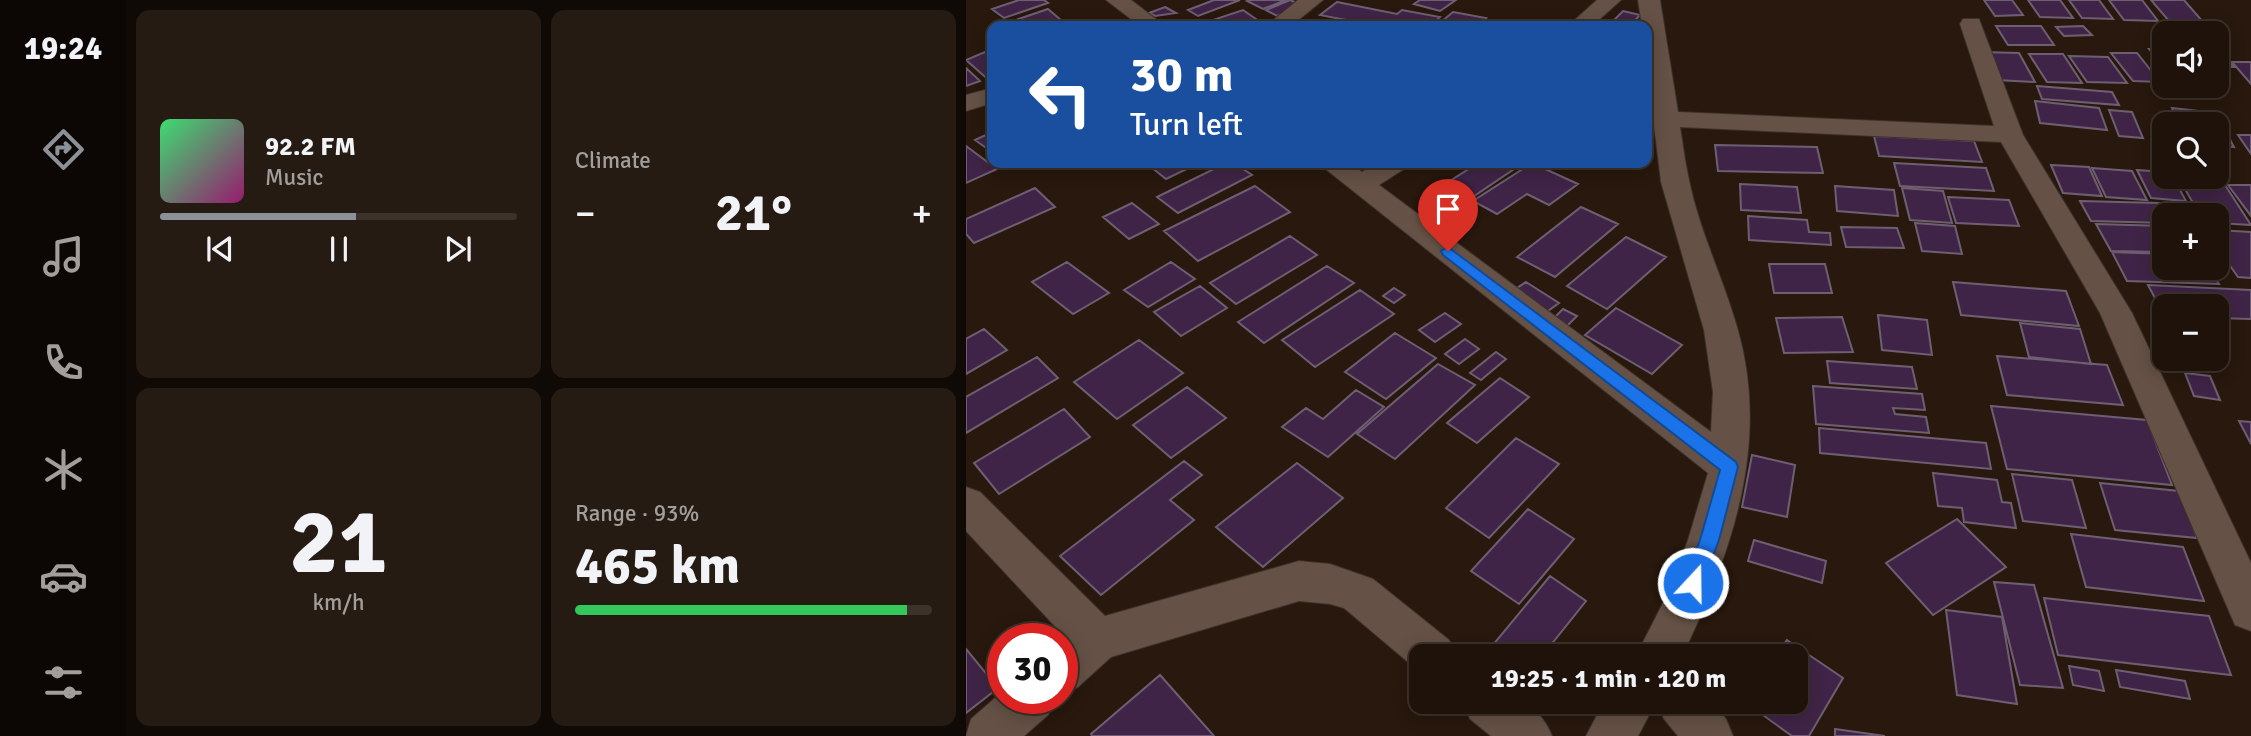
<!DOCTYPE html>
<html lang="en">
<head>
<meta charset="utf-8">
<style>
	:root { --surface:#1e120a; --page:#261b13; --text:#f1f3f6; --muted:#a19e9c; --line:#3c322b; --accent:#8c9099 }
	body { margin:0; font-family:Signika,sans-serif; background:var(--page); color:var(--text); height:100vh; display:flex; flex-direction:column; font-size:26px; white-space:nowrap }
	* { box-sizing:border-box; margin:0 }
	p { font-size:23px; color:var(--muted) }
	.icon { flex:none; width:38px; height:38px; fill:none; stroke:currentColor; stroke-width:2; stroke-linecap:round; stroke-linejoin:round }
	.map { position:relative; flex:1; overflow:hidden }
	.drawer { display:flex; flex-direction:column; gap:10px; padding:10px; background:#100a06; width:840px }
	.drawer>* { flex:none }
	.banner { position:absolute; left:21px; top:21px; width:665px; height:147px; border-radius:14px; box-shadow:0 4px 18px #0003,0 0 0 2px var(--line); background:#1a4fa0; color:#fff; overflow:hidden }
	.tools { position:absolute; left:1186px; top:21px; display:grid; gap:14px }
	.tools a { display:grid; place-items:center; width:77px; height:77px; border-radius:14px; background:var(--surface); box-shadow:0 4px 18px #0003,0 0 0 2px var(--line); font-size:35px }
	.speed { position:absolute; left:21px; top:623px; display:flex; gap:14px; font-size:35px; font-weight:700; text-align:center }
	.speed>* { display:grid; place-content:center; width:91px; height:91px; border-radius:50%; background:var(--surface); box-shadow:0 4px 18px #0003,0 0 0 2px var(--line); line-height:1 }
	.speed .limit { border:10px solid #d22; background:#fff; color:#111 }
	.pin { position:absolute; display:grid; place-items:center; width:60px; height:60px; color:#fff; margin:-72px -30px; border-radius:50% 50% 50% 0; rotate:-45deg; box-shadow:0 0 7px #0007 }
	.pin .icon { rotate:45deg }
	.me { position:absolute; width:77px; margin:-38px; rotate:21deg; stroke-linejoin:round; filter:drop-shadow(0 0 5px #0008) }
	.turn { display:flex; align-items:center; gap:24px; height:147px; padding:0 28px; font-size:32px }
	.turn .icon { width:91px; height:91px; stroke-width:2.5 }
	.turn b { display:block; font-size:49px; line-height:60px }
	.big { font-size:52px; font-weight:700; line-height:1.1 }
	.drawer .widget { flex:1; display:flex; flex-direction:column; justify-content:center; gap:10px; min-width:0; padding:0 24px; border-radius:14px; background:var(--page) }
	.drawer .dial { align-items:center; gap:0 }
	.dial b { font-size:91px; line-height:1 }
	.song { display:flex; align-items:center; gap:21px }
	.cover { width:84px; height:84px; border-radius:10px; background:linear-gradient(135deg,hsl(140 70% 55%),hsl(320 70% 35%)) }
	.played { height:7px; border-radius:4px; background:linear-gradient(90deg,var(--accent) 55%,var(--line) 55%) }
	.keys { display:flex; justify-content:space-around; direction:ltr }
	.heat { display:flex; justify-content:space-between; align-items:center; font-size:38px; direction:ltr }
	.charge { height:10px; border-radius:5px; background:linear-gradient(90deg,#34c759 93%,var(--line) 0) }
	.drawer .tiles { flex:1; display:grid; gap:10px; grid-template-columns:repeat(2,1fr) }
	.trip { position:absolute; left:443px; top:644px; width:399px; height:70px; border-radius:14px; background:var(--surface); box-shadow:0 4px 18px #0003,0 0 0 2px var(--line); font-weight:700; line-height:70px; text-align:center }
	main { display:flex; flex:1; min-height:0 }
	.tabs { display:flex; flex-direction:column; width:126px; justify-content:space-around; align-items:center; background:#0c0704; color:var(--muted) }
	.tabs .icon { width:49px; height:49px }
	.tabs .selected { color:var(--accent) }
	.tabs b { font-size:32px; color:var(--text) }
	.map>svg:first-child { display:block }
</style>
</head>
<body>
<main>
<nav class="tabs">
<b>19:24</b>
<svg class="icon selected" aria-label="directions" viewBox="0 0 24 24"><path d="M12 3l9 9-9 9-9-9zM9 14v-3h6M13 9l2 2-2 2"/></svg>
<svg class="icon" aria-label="music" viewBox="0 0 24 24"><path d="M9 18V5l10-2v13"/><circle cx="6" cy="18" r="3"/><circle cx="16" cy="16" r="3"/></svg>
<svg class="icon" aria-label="phone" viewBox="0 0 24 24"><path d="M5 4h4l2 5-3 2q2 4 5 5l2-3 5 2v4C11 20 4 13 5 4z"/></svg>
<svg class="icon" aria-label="climate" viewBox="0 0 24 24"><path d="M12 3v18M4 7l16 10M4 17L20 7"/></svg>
<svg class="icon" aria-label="car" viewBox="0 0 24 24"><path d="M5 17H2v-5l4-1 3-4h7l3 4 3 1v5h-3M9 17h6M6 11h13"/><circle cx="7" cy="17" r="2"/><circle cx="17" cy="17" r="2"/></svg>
<svg class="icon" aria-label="filters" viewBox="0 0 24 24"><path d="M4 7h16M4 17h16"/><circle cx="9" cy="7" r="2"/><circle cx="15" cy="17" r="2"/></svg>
</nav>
<section class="drawer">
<div class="tiles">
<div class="widget">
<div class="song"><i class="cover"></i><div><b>92.2 FM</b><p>Music</p></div></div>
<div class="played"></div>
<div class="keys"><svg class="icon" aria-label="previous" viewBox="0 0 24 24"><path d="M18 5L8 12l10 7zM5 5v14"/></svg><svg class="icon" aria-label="pause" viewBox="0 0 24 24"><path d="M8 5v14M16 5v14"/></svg><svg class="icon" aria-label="next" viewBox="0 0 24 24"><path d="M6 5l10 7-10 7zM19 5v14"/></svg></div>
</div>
<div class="widget"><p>Climate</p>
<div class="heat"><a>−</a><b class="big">21°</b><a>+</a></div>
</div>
<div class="widget dial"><b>21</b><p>km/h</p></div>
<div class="widget"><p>Range · 93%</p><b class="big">465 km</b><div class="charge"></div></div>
</div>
</section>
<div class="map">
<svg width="1285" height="736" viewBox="0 0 1285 736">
	<rect width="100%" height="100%" fill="#28180d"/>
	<path fill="#402447" stroke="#6d5f71" stroke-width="2" d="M53,0H78L82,3L38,18L26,9Z
		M248,0H274L232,16L222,10Z
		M283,0H320L297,9L281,1Z
		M324,0L336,5L311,16L300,10Z
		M454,0H490L474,11L448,4Z
		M1018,0H1046L1057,15L1029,16Z
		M1062,0H1094L1107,18L1074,17Z
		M1103,0H1133L1147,19L1116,18Z
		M1143,0H1176L1192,21L1158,20Z
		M1185,0H1218L1237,22L1203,21Z
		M371,2L431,14L436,10L474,17L464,26H411L354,15Z
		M199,7L210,13L189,16L183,13Z
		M82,9L95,20L77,26H32Z
		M277,10L300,26H270L266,24L247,26L241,22Z
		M657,11L674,15L664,26L645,23Z
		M487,12L520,18L511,26H470Z
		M1030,26H1075L1088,45H1042Z
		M1117,26L1126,35L1098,36L1090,27Z
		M26,49V83L0,60Z
		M1183,49H1199V67Z
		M1251,50L1268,67H1251Z
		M1016,52L1053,53L1069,82L1030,80Z
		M1145,53H1171L1194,82L1167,81Z
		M1063,54H1097L1116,83L1081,82Z
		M1103,56L1142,57L1161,83L1121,82Z
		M1266,62H1285V84Z
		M0,68L14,81L0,86Z
		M1071,86L1146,92L1153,105L1076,99Z
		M1069,101L1133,108L1141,130L1074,123Z
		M1206,108L1250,113L1268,147L1251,145V124H1213Z
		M1143,110L1166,112L1177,138L1153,136Z
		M26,132V152L9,140Z
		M1272,135H1285V154Z
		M908,136L1008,141L1016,162L913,156Z
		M749,145L851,147L857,173L752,171Z
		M0,146L31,169L0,183Z
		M180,163H233L200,179Z
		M260,163H268L286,175L212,213L191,197Z
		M512,163H557L483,213L456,199Z
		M566,163L612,184L583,205L561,194L531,214L507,201Z
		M928,163L1020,168L1028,191L934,186Z
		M1085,165L1123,167L1136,196L1097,193Z
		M1126,168L1166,171L1181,200L1140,197Z
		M1171,170L1199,172V177H1207L1220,201L1185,198Z
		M1212,177L1255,179L1285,225L1251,223V215H1234Z
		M774,184L831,187L835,213L775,210Z
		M1262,185H1285V216Z
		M289,186L324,212L232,261L198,231Z
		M869,186L928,190L932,216L871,211Z
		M69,188L89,207L8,243L0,234V219Z
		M936,188L977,191L986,223L944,220Z
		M982,197L1043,200L1053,226L990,223Z
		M1114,201L1193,203L1202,215H1199V223L1125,221Z
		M166,203L193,224L163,239L137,217Z
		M615,207L652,224L589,277L551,257Z
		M782,216L841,220L843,232L864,233L865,245L783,240Z
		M949,223L989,226L996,254L956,251Z
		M1130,224L1199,226V252L1145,251Z
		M875,227L931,228L938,248L880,247Z
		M1251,230L1285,232V278L1272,277L1251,247Z
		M324,236L351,255L270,304L244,283Z
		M660,237L700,257L641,309L601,286Z
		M1146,252L1199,254V268H1242L1253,284L1161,281Z
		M101,262L143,293L107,314L66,282Z
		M205,262L229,279L182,307L158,290Z
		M803,264H859L866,293H808Z
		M361,266L388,283L298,343L272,322Z
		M560,282L593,303L575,316L542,294Z
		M987,282L1100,291L1113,326L995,315Z
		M1182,285L1285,290V319L1251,318V306H1199L1198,315Z
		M234,286L261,308L215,336L188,312Z
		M428,288L439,295L428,303L417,296Z
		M394,290L428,314L349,367L316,340Z
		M650,308L716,345L686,374L619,335Z
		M597,309L611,316L599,328L586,320Z
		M479,313L495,324L469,342L453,330Z
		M912,315L961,320L966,355L916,350Z
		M876,317L887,352L818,353L810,318Z
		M1054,323L1114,329L1125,364L1063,357Z
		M18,329L41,350L0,374V339Z
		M429,333L470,358L420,399L379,372Z
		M499,339L513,349L493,364L479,354Z
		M173,340L217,373L151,419L108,382Z
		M530,352L540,359L515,380L504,373Z
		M1031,356L1141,365L1157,405L1041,395Z
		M71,357L92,378L0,433V397Z
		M861,361L946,367L951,389L864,383Z
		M472,364L509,385L429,459L391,434Z
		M1219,373L1244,376L1254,400L1228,396Z
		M534,378L563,397L511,443L481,423Z
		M847,386L956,394L959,410L927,408L929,414L960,417L963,433L850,424Z
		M221,387L260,418L205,458L167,425Z
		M390,390L418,407L362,457L316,427L340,408L357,419Z
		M1025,406L1181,420L1206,485L1041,469Z
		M98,409L124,437L33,494L8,463Z
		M1273,421L1285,422V444Z
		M853,428L1020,443L1025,469L854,453Z
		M550,438L593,464L523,538L480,508Z
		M786,455L829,465L821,517L776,507Z
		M218,461L236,475L204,500L228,520L135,595L94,556Z
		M331,463L377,498L297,567L250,527Z
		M967,473L1031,480L1036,502L1045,503L1050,528L998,522L996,508L972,506Z
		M1046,474L1106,480L1120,528L1057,521Z
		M1134,483L1213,491L1231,538L1149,530Z
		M562,509L608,539L553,604L505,571Z
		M991,519L1040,567L967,615L920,563Z
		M1105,534L1217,547L1238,601L1120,587Z
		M788,540L860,561L856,583L782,561Z
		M584,576L620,601L576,656H540L526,646Z
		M1028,582L1068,585L1097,688L1054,685Z
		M1078,598L1243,616L1265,675L1092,655Z
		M980,610L1036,617L1051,704L991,695Z
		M821,640L877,678L843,736H826L780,703L830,702V656H810Z
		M0,649L32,688L0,713Z
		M1103,666L1133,671L1138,691L1107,685Z
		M1150,670L1219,681L1224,699L1154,687Z
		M194,675L248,736H126L125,734Z
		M869,729L919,736H869Z"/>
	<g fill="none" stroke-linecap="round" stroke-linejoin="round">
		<defs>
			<path id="minor" d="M140,0H165L199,26H174Z
				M332,0H357L325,26H300Z
				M631,0H655L626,26H602Z
				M672,0H694L712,112L1028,126L994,24L997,19H1013L1057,135L1166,313L1285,563V631L1269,625L1134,313L1035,142L714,127C717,145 719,163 723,180C733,230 757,278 771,327C805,443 766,552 716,656H670L701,595L722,540L742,473L352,163H383L396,172L410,163H442L438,169L413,185L745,432L747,392L738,330L695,182L681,68V26H676Z
				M26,88V103L0,111V95Z
				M0,487L14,492L139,616L333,561L364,564L407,579L483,640L490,656H455V673L378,608L364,604L333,601L145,657L112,687L96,694V641L100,638L0,531Z
				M37,691V698H89L82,715L58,736H0L5,719Z
				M497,702C538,700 568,692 586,736H525L504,719Z
				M638,702H690L672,736H620Z
				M691,702H746L760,719L767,736H712L698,719Z"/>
		</defs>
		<use href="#minor" stroke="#3d312c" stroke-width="2"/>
		<use href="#minor" fill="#655145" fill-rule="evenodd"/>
	</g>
	<path fill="#1a73e8" stroke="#114b97" stroke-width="2" d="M482,247L770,462L772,467L753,540L734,589L727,592L720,589L717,583L734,540L754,470L477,255L475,251Z"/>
</svg>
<div class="tools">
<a><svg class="icon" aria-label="sound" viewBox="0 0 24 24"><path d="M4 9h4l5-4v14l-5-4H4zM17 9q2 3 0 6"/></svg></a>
<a><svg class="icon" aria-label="search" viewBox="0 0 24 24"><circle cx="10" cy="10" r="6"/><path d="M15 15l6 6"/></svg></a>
<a>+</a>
<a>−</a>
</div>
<div class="speed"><div class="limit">30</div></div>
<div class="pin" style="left:482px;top:251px;background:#d93025"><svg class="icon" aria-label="arrive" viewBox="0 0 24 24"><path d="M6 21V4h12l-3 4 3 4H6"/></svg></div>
<svg class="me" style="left:727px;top:583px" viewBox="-20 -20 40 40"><circle r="17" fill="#1a73e8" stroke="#fff" stroke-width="3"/><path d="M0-11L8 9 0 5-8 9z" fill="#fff"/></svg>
<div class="trip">19:25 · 1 min · 120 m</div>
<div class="banner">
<div class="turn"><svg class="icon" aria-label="left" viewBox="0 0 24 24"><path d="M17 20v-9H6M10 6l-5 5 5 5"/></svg><div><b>30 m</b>Turn left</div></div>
</div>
</div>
</main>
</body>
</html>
